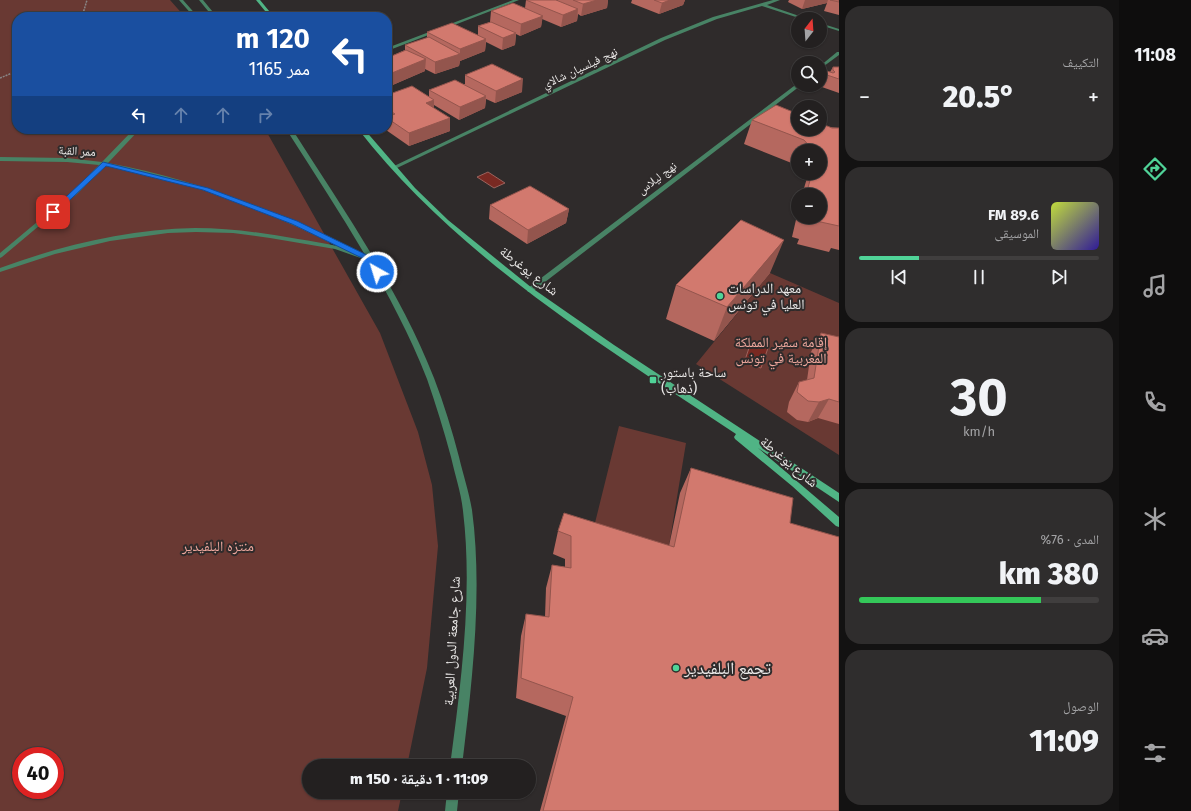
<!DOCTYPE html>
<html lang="ar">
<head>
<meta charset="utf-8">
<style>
	:root { --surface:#232020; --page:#2f2d2d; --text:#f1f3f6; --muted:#a3a3a5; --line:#403e3e; --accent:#50d398 }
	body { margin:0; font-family:"Fira Sans","Noto Naskh Arabic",sans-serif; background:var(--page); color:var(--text); direction:rtl; height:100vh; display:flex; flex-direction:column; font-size:15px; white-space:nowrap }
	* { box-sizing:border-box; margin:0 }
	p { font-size:13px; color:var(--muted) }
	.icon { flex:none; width:22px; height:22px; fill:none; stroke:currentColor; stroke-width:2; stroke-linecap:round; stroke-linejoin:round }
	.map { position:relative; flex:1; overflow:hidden; direction:ltr }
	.panel { display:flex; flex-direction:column; gap:6px; padding:6px; background:#131212; width:280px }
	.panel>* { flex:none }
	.guide { position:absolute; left:12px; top:12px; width:380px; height:122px; border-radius:16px; box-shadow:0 1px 3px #0004,0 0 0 1px var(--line); direction:rtl; background:#1a4fa0; color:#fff; overflow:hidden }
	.needle { width:26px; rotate:17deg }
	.controls { position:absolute; left:791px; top:12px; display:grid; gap:8px }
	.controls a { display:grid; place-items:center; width:36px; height:36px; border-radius:50%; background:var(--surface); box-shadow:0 1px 3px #0004,0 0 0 1px var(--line); font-size:20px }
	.speed { position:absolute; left:12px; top:747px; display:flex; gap:8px; font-size:20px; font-weight:700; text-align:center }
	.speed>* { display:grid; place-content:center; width:52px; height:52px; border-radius:50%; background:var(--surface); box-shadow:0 1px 3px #0004,0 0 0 1px var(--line); line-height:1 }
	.speed .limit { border:6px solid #d22; background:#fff; color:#111 }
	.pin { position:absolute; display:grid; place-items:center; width:34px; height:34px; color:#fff; margin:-17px; border-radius:8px; box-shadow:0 2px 6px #0006 }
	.me { position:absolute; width:44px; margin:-22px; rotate:321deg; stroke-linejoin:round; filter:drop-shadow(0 0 3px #0008) }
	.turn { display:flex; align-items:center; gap:14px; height:84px; padding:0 16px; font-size:18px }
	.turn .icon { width:52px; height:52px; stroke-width:2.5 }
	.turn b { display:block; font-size:28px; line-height:34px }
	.lanes { display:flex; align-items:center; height:38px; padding:0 16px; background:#0003; justify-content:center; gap:20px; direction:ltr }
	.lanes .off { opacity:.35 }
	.big { font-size:30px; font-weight:800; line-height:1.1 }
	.panel .tile { flex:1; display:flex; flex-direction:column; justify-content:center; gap:6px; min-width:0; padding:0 14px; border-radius:16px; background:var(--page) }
	.panel .dial { align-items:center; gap:0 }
	.dial b { font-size:52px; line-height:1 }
	.song { display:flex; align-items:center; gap:12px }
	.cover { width:48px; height:48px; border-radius:6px; background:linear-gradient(135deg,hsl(70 70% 55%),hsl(250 70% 35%)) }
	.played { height:4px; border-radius:2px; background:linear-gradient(90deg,var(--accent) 25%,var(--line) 25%) }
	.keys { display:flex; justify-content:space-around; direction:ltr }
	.heat { display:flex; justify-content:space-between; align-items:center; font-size:22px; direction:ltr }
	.charge { height:6px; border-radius:3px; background:linear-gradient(90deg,#34c759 76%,var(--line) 0) }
	.trip { position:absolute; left:302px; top:759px; width:234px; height:40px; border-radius:20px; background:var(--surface); box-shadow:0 1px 3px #0004,0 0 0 1px var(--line); font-weight:800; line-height:40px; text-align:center; direction:rtl }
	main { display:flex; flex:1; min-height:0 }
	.tab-bar { display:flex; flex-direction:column; width:72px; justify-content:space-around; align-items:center; background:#0e0d0d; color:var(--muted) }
	.tab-bar .icon { width:28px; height:28px }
	.tab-bar .current { color:var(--accent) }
	.tab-bar b { font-size:18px; color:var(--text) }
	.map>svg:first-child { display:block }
</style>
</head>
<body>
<main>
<nav class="tab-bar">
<b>11:08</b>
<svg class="icon current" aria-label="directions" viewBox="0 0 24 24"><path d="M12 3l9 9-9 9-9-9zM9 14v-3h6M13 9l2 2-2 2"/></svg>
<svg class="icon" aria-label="music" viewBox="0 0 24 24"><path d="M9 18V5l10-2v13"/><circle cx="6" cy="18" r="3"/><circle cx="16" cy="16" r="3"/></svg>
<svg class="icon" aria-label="phone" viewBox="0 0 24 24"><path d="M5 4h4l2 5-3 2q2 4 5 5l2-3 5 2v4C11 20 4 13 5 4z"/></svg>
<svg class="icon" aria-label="climate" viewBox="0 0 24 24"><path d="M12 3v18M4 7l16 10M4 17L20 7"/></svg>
<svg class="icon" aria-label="car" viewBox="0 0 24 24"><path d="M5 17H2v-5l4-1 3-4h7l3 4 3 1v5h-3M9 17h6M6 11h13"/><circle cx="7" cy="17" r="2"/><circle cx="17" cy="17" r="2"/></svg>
<svg class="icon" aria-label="filters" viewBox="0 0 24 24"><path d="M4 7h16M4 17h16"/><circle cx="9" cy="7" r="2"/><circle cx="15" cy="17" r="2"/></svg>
</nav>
<section class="panel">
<div class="tile"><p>التكييف</p>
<div class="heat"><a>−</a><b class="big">20.5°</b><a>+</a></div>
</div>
<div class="tile">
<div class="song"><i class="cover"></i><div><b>89.6 FM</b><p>الموسيقى</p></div></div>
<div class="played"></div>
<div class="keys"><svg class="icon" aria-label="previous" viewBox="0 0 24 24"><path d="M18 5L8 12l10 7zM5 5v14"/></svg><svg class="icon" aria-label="pause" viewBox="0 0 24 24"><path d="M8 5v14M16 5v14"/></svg><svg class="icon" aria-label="next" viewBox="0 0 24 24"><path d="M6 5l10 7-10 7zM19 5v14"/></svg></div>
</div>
<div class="tile dial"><b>30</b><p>km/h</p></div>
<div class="tile"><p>المدى · 76%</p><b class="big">380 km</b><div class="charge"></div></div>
<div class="tile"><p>الوصول</p><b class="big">11:09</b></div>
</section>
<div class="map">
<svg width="839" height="811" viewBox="0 0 839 811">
	<rect width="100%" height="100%" fill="#2f2b2b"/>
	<path fill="#693933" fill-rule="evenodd" d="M0,0H170L185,17H17V129H265L380,333L418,432L432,485L438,546L427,668L407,766H309V792H402L398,811H0ZM21,756H55V790H21Z
		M770,273L839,303V455L696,364Z
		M619,426L686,443L668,552L593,531Z"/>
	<path fill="#792922" stroke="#9b635d" d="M488,172L505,183L494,188L477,177Z
		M751,342L768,348L761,368L744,363Z"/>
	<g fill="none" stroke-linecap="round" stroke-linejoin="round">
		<path stroke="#898686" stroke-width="1.5" stroke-dasharray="2 1" stroke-linecap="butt" d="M82,17L87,0
			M0,78L17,71"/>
		<path fill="#488365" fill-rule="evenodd" d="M773,0H780L767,5L808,19H802L762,6L717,19L665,40L397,168L392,167L661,38L713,17Z
			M820,23L839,29V31L820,25Z
			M837,52H839V55L820,69V66Z
			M798,83V85H801L800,86L532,292H528L527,290L528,288Z
			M134,129H140L108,163C191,178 268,208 344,245L345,246L344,248L363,254L372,259L369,261L335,249L270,238L233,233L196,232L168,233L110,241L55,254L0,272V268C63,245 128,229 195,228C230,228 264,233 298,239C311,241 324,243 337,246C263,209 186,179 105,166L77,194L2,257L0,258V253L73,192L99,165L67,162L0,161V157L67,158L102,162Z"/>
		<path fill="#488365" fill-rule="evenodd" d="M179,0H183L198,17H194Z
			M199,0H203L217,17H213Z
			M513,0H519L387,51V48Z
			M286,129H292C343,209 399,289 434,378C444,404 452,430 459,457C463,474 469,492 472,510C483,592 472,684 462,766H450C461,683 473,594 463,511C461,492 455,475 451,457C444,431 436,405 427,379C392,290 337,209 286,129Z
			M447,792H459L457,811H445Z"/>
		<path fill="#50b485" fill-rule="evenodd" d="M256,0H260L274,17H270Z
			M358,129H364L415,188L448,220L532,288L614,345L839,493V502L758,448L839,517V527L836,526L792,486L735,439L734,437L736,434C602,345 459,258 358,129Z"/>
	</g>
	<path fill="#b5685f" d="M526,0L558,1V0H608L607,8L581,16L578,14L577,21L561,27L542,19L541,27L520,36L516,34L515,45L502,50L486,42L485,51L460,61L459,66L435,74L425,69V71L388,87H387V58L405,50V45L427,38V32L478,36V26L490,22L491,11L525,8Z
		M632,0H685L683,5L659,14L631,3Z
		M789,0H839V15L824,11L827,3L802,9L788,2Z
		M833,67H839V93L819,86L820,85L824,74L830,72Z
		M465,75L522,92L495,103L486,99L485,108L459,120L434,105V108L450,118V131L409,146L386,130V129H387V95L429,97V90L465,84Z
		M752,120L839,128V250L831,248L829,252L797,244L799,239L792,237L798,211V217H820V195H802L807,178L802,173H820V151H798V168L794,164L744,144Z
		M490,205L569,209L566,223L527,244L489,219Z
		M770,273L714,341L666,319L676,285Z
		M821,333L839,337V424L818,418L808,422L797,420L787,412L789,402L799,382L807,380L811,352Z
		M691,468L790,523L839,811H540L566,716L516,698L521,636L526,614L545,617L546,588L552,565L565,567V559L553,554L558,531L669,546L680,493Z"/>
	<path fill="#93554d" d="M597,0H608L607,8L581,16L583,4Z
		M670,0H685L683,5L659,14L662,3Z
		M805,0H828L827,3L802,9Z
		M578,9L577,21L561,27L563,15Z
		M543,16L541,27L520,36L521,24Z
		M516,33L515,45L502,50L503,38Z
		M486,39L485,51L460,61L459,66L435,74V62L460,54V49Z
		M426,59L425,71L388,87L387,75Z
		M523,79L522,92L495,103L496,91Z
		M486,96L485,108L459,120L460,107Z
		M434,100V112L426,103Z
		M450,118V131L409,146V133Z
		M569,209L566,223L527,244L528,230Z
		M784,240L770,273L714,341L727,307Z
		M829,399L818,418L808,422L819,402Z"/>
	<path fill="#d2796e" stroke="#93554d" d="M526,0H556L578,9L563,15Z
		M573,0H597L583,4Z
		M654,0H670L662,3Z
		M830,0H839V2Z
		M513,3L543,16L521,24L491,11Z
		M491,22L516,33L503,38L478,26Z
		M452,23L486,39L460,49L427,32Z
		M429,37L460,54L435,62L405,45Z
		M406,50L426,59L387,75V58Z
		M492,64L523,79L496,91L465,75Z
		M833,67H839V79L824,74L827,71L833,73L835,72L833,70Z
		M455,80L486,96L460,107L429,90Z
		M412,86L434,100L426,103L450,118L409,133L387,118V117L395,114L387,109V95Z
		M776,105L798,114V129H820V123L832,128H839V226L807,219L809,217H820V195H806L812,173H820V151H814L804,140L752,120Z
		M530,186L569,209L528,230L490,205Z
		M741,220L784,240L727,307L676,285Z
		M821,333L839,337V402L829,399L819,402L808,401L797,392L799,382L814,378Z
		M691,468L793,498L790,523L839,537V811H543L573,697L521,678L526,614L549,617L552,565L571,568V536L558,531L564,513L674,547Z"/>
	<path fill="#1a73e8" stroke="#114b97" d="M103,162L208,188L297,221L371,257L381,272L374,274L366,260L292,224L203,190L106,166L56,213H51V211Z"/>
	<g fill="#50d398" stroke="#2f2b2b" stroke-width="1.5">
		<circle cx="720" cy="296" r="4"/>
		<rect x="649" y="376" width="8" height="8" rx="2"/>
		<circle cx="676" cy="668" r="4"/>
	</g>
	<g text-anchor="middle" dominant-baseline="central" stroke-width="4" stroke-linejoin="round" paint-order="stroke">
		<g font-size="12" fill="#ebe9e8" stroke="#2f2b2b">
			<text transform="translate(580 68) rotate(-25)">نهج فيلسيان شالاي</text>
			<text transform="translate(77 151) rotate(3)">ممر القبة</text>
			<text transform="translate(657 178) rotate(-37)">نهج ليلاس</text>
		</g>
		<g font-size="14" fill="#ebe9e8" stroke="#2f2b2b">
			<text transform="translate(529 271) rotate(38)">شارع يوغرطة</text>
			<text transform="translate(789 462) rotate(40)">شارع يوغرطة</text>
			<text transform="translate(452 641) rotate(-87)">شارع جامعة الدول العربية</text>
		</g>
		<g font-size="14" fill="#ebe9e8" stroke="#2f2b2b" text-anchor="start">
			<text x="728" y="288">معهد الدراسات<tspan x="728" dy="16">العليا في تونس</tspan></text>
			<text x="661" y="372">ساحة باستور<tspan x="661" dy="16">(ذهاب)</tspan></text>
		</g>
		<g font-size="14" fill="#f1a99f" stroke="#2f2b2b">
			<text x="781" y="342">إقامة سفير المملكة<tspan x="781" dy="16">المغربية في تونس</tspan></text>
			<text x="218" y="546">منتزه البلفيدير</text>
		</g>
		<g font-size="17" fill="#ebe9e8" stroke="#2f2b2b" text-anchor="start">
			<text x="684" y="668">تجمع البلفيدير</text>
		</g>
	</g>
</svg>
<div class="controls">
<a><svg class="needle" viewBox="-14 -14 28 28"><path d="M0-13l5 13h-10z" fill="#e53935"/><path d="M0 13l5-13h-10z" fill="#a3a3a5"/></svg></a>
<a><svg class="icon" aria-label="search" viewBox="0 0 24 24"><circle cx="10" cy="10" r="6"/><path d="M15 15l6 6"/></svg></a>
<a><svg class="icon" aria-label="layers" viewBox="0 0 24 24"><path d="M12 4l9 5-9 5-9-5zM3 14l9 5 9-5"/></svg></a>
<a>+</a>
<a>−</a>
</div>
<div class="speed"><div class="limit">40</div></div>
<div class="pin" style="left:53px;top:212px;background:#d93025"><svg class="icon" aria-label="arrive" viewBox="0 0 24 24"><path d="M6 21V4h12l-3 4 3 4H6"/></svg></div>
<svg class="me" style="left:377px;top:272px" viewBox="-20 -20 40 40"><circle r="17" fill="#1a73e8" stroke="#fff" stroke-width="3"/><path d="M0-11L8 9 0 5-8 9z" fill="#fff"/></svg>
<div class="trip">11:09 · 1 دقيقة · 150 m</div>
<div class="guide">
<div class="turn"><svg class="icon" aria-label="left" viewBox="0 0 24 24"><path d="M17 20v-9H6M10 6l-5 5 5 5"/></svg><div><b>120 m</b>ممر 1165</div></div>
<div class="lanes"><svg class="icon" aria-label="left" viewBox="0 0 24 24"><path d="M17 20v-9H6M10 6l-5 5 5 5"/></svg><svg class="icon off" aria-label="ahead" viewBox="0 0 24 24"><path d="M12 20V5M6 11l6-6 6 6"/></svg><svg class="icon off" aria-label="ahead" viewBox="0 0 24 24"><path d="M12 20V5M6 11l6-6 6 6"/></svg><svg class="icon off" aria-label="right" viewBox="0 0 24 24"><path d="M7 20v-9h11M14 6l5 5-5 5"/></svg></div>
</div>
</div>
</main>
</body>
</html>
